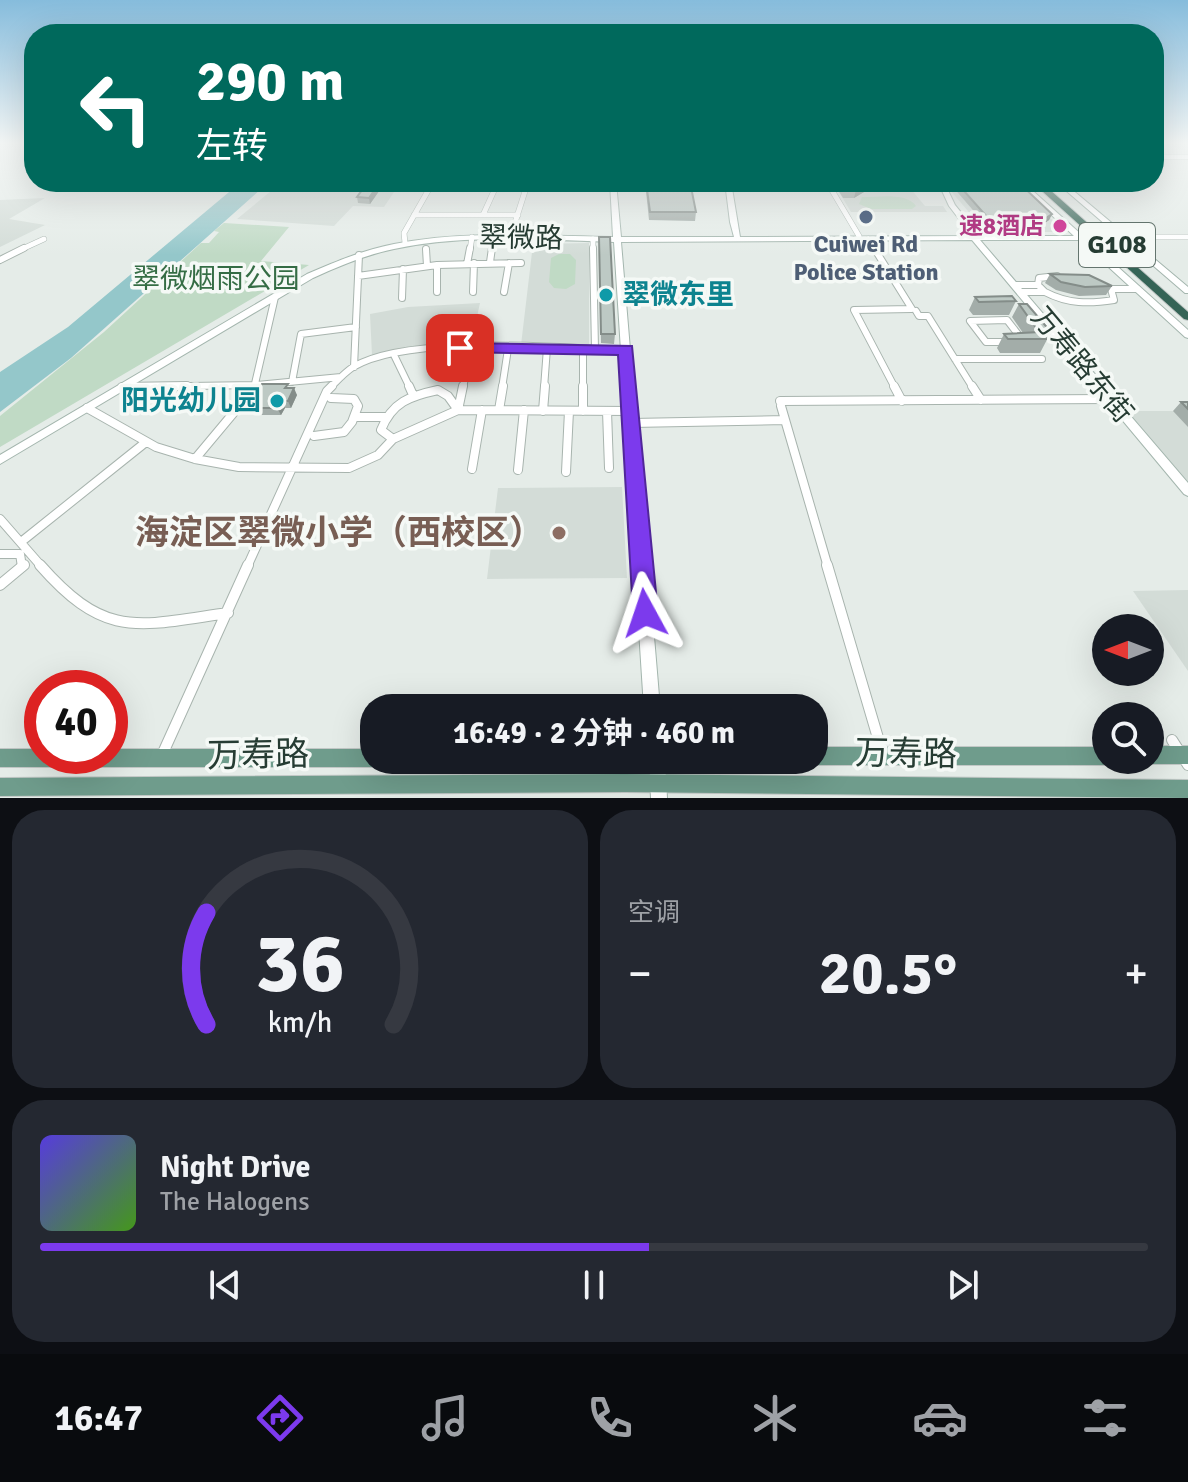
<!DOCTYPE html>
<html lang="zh">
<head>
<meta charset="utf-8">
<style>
	:root { --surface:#171b24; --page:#242831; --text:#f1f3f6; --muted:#9ea1a6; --line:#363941; --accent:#7c3aed }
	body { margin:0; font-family:Signika,"Noto Sans SC",sans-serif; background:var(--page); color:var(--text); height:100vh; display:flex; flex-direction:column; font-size:30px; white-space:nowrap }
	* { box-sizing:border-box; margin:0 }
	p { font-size:26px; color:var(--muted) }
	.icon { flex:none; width:44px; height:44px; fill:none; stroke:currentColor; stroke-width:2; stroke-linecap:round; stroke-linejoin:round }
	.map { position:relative; height:798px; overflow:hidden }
	.sheet { display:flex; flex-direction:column; gap:12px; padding:12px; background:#0d0f14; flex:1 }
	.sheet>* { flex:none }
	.top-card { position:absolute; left:24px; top:24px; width:1140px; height:168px; border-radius:32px; box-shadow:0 8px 32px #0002; background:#00695c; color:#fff; overflow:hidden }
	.needle { width:52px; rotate:270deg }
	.controls { position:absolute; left:1092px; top:614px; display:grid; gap:16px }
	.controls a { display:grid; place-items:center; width:72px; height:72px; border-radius:50%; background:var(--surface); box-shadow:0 8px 32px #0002; font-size:40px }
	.speed { position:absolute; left:24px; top:670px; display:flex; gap:16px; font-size:40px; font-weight:700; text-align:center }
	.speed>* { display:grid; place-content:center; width:104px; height:104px; border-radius:50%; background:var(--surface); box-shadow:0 8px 32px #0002; line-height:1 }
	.speed .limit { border:12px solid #d22; background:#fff; color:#111 }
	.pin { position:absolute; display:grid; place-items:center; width:68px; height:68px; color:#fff; margin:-34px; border-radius:16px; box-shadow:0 4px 12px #0006 }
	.me { position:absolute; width:88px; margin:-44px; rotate:355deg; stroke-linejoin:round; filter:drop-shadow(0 0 6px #0008) }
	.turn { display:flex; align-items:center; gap:28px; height:168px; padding:0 40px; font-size:36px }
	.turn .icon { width:104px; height:104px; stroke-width:2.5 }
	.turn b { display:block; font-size:56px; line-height:68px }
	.big { font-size:60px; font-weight:700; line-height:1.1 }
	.sheet .widget { flex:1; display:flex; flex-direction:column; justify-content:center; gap:12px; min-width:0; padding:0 28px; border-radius:32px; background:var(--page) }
	.sheet .dial { align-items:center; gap:0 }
	.dial svg { height:208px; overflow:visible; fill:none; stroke:var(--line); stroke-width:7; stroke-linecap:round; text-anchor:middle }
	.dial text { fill:var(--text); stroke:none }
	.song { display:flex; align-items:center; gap:24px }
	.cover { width:96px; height:96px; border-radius:12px; background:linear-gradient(135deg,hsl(250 70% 55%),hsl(100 70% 35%)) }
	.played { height:8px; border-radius:4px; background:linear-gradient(90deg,var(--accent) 55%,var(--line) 55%) }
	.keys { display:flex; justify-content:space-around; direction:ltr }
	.heat { display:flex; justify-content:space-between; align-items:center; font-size:44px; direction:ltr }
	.sheet .tiles { flex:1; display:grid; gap:12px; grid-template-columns:1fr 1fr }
	.widget:last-child { grid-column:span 2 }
	.trip { position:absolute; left:360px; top:694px; width:468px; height:80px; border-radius:32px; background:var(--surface); box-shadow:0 8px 32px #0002; font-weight:700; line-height:80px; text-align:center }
	.menu { display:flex; height:128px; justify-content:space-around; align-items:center; background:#090b0e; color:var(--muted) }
	.menu .icon { width:56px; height:56px }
	.menu .on { color:var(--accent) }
	.menu b { font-size:36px; color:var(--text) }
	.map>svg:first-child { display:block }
</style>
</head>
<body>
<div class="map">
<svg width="1188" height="798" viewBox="0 0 1188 798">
	<rect width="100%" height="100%" fill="#e5ece8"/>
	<path fill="#d3dcd7" d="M282,182H387L400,183L384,207L353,206L334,226L237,219Z
		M833,182H905L925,206H943L947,212H851Z
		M943,182H1012L1065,232H986Z
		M45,198L9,219L45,225L0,247V200Z
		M589,243V345H521L533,244Z
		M480,303L471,344L408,347L372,355L370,314L408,307Z
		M1125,411H1188V485Z
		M622,487L627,578L487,579L498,488Z
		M1188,590V671L1133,591Z"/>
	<path fill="#c0dac5" d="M862,197C878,197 907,192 916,206L912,209H871L859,204Z
		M224,223L289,227L261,261L309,265L0,447V416L104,332L201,243H209L219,232L214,231Z
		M559,254H570L576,260L575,284L566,289L554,288L549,282L551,258Z"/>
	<path fill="#94c7ca" d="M241,182H269L71,358L0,412V372L68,327Z"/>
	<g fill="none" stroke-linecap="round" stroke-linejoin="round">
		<defs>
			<path id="street-far3" d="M1154,157H1188
				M827,182L859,236
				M414,215H518
				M483,215L498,182
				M511,235L528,182
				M1108,237H1188
				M593,239V250
				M868,239L875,250
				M405,243L404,233L433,182
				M20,250L44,239
				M470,250L472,237
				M491,250L492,246"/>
			<path id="street-far2" d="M593,248L595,349
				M874,248L912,309L854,310L895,388
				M426,249L427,266
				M0,260L24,248
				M490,262L492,248
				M467,264L470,248
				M437,265V292
				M358,276L437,265L521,263
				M1015,285H1038L1045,292H1021
				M1038,285L1039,278L1057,276
				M473,292L474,263
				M504,292L509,263
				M1045,292C1068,304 1089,304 1114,300L1111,289H1137
				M402,298L403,269
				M916,311L919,316H928L973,388
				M1007,320L1024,342H986L970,321Z
				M583,349V388
				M394,355L410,388
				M955,359H1042
				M354,367L359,255
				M292,382L301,334L356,327
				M122,387L257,385L341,377
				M254,388L275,297
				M330,388C337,381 344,373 353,367C408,334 560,348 626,350
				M463,388L471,348
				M502,388L508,349
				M544,388L547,348"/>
			<path id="street-far1" d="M409,386L413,395
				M583,386V411
				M894,386L902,401
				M972,386L981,400
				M122,387L187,386
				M780,401L1111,399
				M781,406L828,567
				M87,408L156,447L195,459L239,467L349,468L378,455L393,439L458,410L631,411
				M458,410L463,386
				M499,410L503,386
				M543,411L545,386
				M607,411L609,468
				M355,417H385
				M632,423L785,420
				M314,436L344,432L352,422L358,406L354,399L331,398
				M393,439L381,430C392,402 410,396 438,390L448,396L458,410
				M195,459L256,386
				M472,469L482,410
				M518,470L524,410
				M566,472L569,411
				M0,519L42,567
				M21,542L146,442
				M0,554H20L22,567
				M247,567L327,391L332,386"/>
			<path id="street" d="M40,565C106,640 137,626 228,613
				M827,565L878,738
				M0,585L24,565
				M1172,740L1188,765
				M162,755L248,565"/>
			<path id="secondary" d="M610,182H616L621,237H734L730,222L725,182H731L740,237L972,236L949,206L938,182H944L955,205L980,236H1074L1016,182H1023L1083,236H1102V240H1088L1188,330V338L1185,337L1079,240H980L1188,483V496L1184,494L972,240L621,242L660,708H644L614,242C541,240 466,234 394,249C365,255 339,266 313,278L0,464V455L307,274C335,262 363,250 394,244C466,230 540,236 613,237Z
				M1056,182H1063L1188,287V293H1185Z
				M649,760H665L667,798H651Z"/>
			<path id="primary" d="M1150,746H1188V764H1150L1144,761L1150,760Z
				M814,747H1106V760H1113L1106,765H814L807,760H814Z
				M0,749H42V756H110V749H374V760H382L380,764L374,767H0Z
				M625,774L1188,780V798L625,792L0,796V778Z"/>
			<path id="highway" d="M1032,182H1041L1188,312V320L1184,319Z"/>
		</defs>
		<use href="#street-far3" stroke="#a8b4ae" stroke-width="6"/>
		<use href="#street-far2" stroke="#a8b4ae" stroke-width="8"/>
		<use href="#street-far1" stroke="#a8b4ae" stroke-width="10"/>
		<use href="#street" stroke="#a8b4ae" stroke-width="12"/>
		<use href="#secondary" stroke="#a4b6ae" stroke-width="2"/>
		<use href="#primary" stroke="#c2c8c6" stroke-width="2"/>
		<use href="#highway" stroke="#c2c8c6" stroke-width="2"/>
		<use href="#street-far3" stroke="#fff" stroke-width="5"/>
		<use href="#street-far2" stroke="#fff" stroke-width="6"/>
		<use href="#street-far1" stroke="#fff" stroke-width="8"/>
		<use href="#street" stroke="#fff" stroke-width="10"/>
		<use href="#secondary" fill="#fff" fill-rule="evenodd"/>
		<use href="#primary" fill="#6f9c8c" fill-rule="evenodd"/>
		<use href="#highway" fill="#356456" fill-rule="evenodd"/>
	</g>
	<path fill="#a3ada9" d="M368,182H384V184L370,204L358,203L357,197Z
		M645,182H690L696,212L695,221L649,220Z
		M833,182H881L883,184L880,192H864L854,198H843Z
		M954,182H1018L1052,214L1049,220L1042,225L1021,222L1020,225L985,224L952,186Z
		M599,237L615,334L614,344L601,343Z
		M1050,274L1112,286L1106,295L1079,296L1056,290L1045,283Z
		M975,297L1016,301L1009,315H973L969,310Z
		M1019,304L1051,332L1040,353H1000L997,348L1004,334L1023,333L1012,317Z
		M290,388L297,395L291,408H285L281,415H261L252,401Z
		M1181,402H1188V427L1173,411Z"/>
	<path fill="#848d89" d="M380,182H384V184L370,204L369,198Z
		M866,184L864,192L854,198L856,190Z
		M1052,214L1049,220L1042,225L1046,218Z
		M294,388L297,395L291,408L288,401Z
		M281,401L285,408L281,415L277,408Z"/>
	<path fill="#bdc9c4" stroke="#848d89" stroke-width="2" d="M368,182H380L369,198L357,197Z
		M646,182H690L696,212H650Z
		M840,182H881L883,184H866L856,190H845Z
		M956,182H1018L1052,214L1046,218L1020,215L1023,218H988Z
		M599,237H610L615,334H601Z
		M1050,274L1089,275L1112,286L1085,287L1061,282Z
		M1012,296L1016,301L979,302L975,297Z
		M1019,304H1027L1051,332H1043L1049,339H1008L1004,334L1039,332Z
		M262,384H288L285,388H294L288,401H281L277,408H258L260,404L252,401Z
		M1181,402H1188V409Z"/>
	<linearGradient id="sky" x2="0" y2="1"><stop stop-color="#86bcdc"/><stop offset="0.56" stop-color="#f3f6f5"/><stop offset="1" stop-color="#f3f6f5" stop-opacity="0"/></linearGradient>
	<rect width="1188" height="255" fill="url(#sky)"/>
	<path fill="#7c3aed" stroke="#51269a" stroke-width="2" d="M460,343L632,346L658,613L654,621L645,625L636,621L633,613L618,355L454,352L451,348L454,344Z"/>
	<circle fill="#5c6f8a" stroke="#f5f9f6" stroke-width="3" cx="866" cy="217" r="8"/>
	<circle fill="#d1479c" stroke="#f5f9f6" stroke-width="3" cx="1060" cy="226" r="8"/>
	<g fill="#0f9aa8" stroke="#f5f9f6" stroke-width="3">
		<circle cx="606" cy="295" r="8"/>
		<circle cx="277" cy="401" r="8"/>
	</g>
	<circle fill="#8d6e63" stroke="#f5f9f6" stroke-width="3" cx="559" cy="533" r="8"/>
	<g text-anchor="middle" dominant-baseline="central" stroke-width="7" stroke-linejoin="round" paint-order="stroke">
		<g font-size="24" font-weight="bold" fill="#b23c85" stroke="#f5f9f6" text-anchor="end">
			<text x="1044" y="226">速8酒店</text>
		</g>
		<g font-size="24" font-weight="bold" fill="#4e5e75" stroke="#f5f9f6">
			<text x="866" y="244">Cuiwei Rd<tspan x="866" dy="28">Police Station</tspan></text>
		</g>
		<rect fill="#f5f9f6" stroke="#64756e" stroke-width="2" x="1079" y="223" width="76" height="44" rx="6"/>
		<g font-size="26" font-weight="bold" fill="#263c33">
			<text x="1117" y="245">G108</text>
		</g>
		<g font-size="28" fill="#263c33" stroke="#f5f9f6">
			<text transform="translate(521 238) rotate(1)">翠微路</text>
			<text transform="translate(1082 365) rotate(50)">万寿路东街</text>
		</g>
		<g font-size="28" fill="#356d45" stroke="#f5f9f6">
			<text x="216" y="279">翠微烟雨公园</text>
		</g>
		<g font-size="28" font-weight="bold" fill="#0d838f" stroke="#f5f9f6" text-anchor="start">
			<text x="622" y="295">翠微东里</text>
			<text x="261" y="401" text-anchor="end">阳光幼儿园</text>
		</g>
		<g font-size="34" font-weight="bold" fill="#785e54" stroke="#f5f9f6" text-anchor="end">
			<text x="543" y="533">海淀区翠微小学（西校区）</text>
		</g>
		<g font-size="34" fill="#263c33" stroke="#f5f9f6">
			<text transform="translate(906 754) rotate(1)">万寿路</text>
			<text transform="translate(258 755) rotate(-1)">万寿路</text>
		</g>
	</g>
</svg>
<div class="controls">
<a><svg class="needle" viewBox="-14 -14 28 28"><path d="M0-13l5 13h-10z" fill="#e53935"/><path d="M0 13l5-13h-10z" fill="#9ea1a6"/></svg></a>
<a><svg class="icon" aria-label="search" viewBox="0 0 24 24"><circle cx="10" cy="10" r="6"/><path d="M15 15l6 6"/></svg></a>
</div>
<div class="speed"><div class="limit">40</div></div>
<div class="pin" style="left:460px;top:348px;background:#d93025"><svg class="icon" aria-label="arrive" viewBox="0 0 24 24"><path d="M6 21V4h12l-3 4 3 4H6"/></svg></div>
<svg class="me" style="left:645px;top:613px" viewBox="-20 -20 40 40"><path d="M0-17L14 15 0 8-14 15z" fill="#7c3aed" stroke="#fff" stroke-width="4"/></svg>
<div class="trip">16:49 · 2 分钟 · 460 m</div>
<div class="top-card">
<div class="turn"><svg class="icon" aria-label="left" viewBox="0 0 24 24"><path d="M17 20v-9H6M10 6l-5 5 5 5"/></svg><div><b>290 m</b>左转</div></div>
</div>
</div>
<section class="sheet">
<div class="tiles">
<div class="widget dial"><svg viewBox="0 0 100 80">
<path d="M14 69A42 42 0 1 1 86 69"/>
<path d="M14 69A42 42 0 0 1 14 26" stroke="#7c3aed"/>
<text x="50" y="56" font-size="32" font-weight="700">36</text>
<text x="50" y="72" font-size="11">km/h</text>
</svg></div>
<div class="widget"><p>空调</p>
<div class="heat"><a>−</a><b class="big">20.5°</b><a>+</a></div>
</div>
<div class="widget">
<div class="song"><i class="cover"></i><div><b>Night Drive</b><p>The Halogens</p></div></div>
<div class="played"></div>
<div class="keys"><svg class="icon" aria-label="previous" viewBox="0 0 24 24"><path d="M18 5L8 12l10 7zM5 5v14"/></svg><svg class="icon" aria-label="pause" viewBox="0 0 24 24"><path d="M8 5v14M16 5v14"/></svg><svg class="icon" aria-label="next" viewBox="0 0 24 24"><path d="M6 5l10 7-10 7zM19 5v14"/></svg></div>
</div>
</div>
</section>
<nav class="menu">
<b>16:47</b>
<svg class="icon on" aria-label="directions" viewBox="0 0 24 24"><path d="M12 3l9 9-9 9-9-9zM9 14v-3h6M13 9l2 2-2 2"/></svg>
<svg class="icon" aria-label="music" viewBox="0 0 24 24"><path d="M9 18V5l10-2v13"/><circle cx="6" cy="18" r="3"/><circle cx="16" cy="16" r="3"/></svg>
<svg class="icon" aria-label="phone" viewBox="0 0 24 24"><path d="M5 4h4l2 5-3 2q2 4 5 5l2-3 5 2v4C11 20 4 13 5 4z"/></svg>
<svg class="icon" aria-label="climate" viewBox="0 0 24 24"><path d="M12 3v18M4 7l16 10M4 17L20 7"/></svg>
<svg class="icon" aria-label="car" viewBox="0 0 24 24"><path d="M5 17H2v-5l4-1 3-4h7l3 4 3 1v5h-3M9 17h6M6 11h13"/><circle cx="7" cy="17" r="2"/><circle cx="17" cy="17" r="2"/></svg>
<svg class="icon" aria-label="filters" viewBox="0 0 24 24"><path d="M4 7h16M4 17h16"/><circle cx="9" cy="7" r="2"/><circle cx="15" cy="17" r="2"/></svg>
</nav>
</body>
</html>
